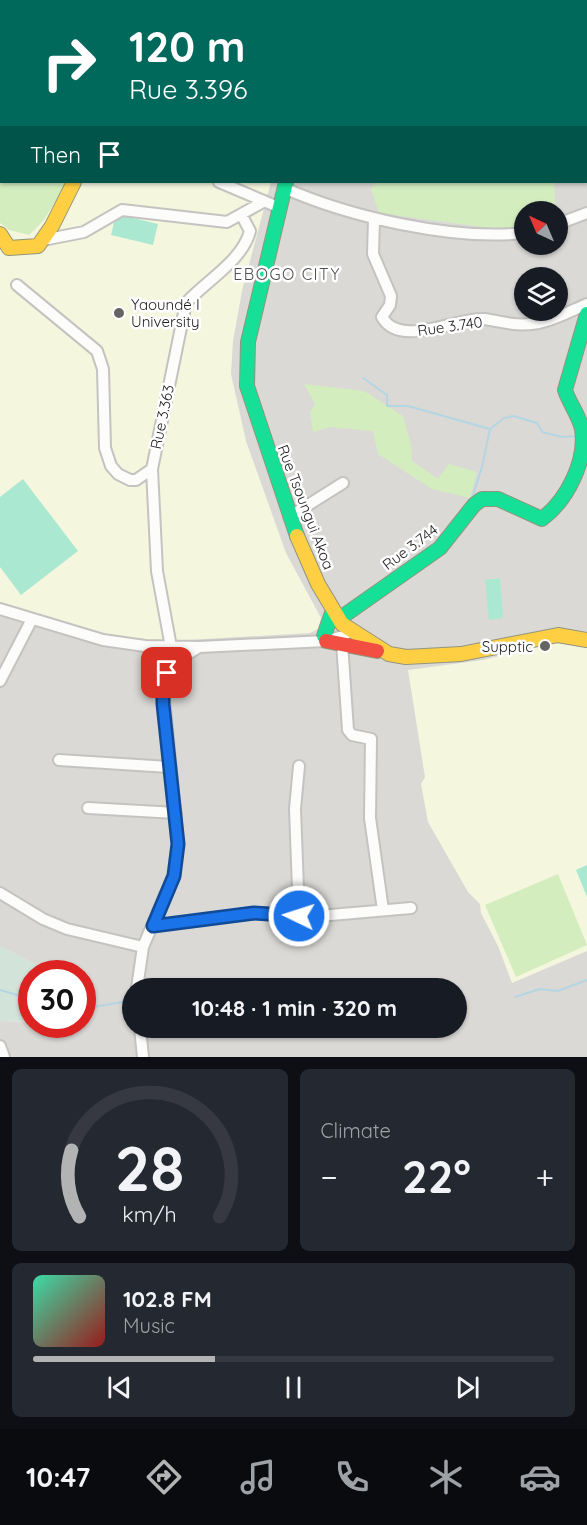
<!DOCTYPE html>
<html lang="en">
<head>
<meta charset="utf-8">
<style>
	:root { --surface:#171b24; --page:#242831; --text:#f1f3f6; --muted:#9ea1a6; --line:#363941; --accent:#b2b3b3 }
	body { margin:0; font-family:Quicksand,sans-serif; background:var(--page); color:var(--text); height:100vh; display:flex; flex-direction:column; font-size:22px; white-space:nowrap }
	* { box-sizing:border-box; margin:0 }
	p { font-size:20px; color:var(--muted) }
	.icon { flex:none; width:33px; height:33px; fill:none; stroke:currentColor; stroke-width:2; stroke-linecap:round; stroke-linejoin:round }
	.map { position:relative; height:1057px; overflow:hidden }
	.drawer { display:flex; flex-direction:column; gap:12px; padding:12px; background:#0d0f14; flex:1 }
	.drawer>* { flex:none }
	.top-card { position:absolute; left:0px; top:0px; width:588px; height:183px; box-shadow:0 2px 4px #0004; background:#00695c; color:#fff; overflow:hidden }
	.needle { width:39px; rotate:316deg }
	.fabs { position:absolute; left:514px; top:201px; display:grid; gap:12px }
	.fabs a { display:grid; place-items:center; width:54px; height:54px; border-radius:50%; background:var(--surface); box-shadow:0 2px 4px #0004; font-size:30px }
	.speed { position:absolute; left:18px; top:960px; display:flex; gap:12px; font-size:30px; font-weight:700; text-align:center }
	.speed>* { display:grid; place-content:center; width:78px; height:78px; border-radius:50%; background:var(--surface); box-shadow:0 2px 4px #0004; line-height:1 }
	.speed .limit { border:9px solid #d22; background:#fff; color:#111 }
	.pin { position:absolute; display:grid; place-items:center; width:51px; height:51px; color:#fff; margin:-26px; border-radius:12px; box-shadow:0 3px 9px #0006 }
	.me { position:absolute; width:66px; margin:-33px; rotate:274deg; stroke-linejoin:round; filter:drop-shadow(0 0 4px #0008) }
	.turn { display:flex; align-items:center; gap:21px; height:126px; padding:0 30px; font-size:27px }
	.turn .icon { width:78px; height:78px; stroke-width:2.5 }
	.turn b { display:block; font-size:42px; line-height:51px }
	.then { display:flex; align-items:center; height:57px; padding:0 30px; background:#0003; gap:12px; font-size:22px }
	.big { font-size:45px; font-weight:700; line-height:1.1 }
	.drawer .widget { flex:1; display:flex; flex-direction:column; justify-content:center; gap:9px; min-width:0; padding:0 21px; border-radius:9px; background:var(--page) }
	.drawer .dial { align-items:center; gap:0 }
	.dial svg { height:156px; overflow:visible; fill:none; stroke:var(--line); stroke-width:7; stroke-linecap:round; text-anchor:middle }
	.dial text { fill:var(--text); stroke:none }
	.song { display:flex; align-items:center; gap:18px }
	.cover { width:72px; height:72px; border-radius:9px; background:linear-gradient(135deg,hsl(160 70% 55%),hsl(0 70% 35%)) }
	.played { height:6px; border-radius:3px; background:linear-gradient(90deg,var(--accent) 35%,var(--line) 35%) }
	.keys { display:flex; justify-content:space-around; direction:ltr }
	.heat { display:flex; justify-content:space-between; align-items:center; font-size:33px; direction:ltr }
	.drawer .tiles { flex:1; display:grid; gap:12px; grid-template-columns:1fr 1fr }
	.widget:last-child { grid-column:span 2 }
	.trip { position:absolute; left:122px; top:978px; width:345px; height:60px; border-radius:30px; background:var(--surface); box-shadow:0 2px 4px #0004; font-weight:700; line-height:60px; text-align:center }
	.dock { display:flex; height:96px; justify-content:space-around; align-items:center; background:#090b0e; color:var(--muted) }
	.dock .icon { width:42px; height:42px }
	.dock .current { color:var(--accent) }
	.dock b { font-size:27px; color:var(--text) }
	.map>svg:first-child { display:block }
</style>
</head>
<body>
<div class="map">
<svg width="587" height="1057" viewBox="0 0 587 1057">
	<rect width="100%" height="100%" fill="#eceae4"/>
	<path fill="#dad9d6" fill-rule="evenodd" d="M0,0H587V1057H0V1021L82,1024L90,1004L83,1000L82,974L52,973L0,946ZM2,2H586V182H2ZM525,212H558V244H525ZM525,278H558V310H525ZM132,988H456V1028H132Z"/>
	<path fill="#f5f6de" d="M0,0H373L2,2V182H271L242,291L233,341L231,374L246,441L286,553L321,618L318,629L310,633L152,642L90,634L0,607Z
		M553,643L587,645V951L512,983L498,946L481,913L480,904L468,892L428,822L421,784L425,777L408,670L483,660Z"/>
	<path fill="#d4edbf" d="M0,0H50L2,2V182H67L44,220L29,235L9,230L0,223Z
		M408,0H526L527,2H407Z
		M376,182H554L556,211L525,212V231L520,232L379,213L371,189Z
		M304,384L364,391L403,416L411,444L412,461L438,479L449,464L477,472L470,498L432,489L378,454L373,431L331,427L313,432L310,412L315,404Z
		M558,874L587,945L516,977L485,905Z"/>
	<path fill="#c2ddb6" d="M263,0H369L263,2Z"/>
	<path fill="#d2e4da" d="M0,946L52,973L32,974L31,1021H0Z"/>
	<path fill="#abe8d2" d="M116,214L158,224L153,245L111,235Z
		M23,479L78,551L21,595L0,567V497Z
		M500,578L503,618L489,620L485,580Z
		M587,865V897L576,870Z"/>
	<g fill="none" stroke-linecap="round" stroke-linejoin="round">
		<path stroke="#b4d6e3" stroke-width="2" d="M481,0V2
			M503,0L504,2
			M363,378L387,395V406H408L490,429
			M472,498L482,467L490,429L504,418L513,416L537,423L542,432L562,437L578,436
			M0,990L32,999
			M515,997L540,989L558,991L587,980
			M82,1009L128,1001"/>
		<defs>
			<path id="street" d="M219,182L278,207
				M284,188C350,217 453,241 525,233
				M374,219L373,254L391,296L390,305L382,317C400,349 457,317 484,319C507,322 513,327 539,323C556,319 571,311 587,304
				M558,224L587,213
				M43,240L84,232L122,210L227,222L263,202
				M17,285L97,351L103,369L105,448L111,466L118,474L130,480H136L152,469
				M289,517L343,483
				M0,609L103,640L145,646L199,647L326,641L343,636L352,630
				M342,643L348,730L352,735L371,739L370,818L383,910
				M171,647L157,571L152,469L186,303C206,281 243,260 250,231L242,216
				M0,681L32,619
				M59,760L169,767
				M299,766L295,809L299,916
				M88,808L176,813
				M0,893L43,919L67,929L143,947
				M153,926L254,913L319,916L411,908
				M137,988L143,947L173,876L178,844L163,687L175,662L199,647
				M140,1028L143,1057
				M0,1046L4,1057"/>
			<path id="fast" d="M98,0L101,2
				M382,2L383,0
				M286,182L248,342L247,386L297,536
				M339,619L440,548L474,505L482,499H498L542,519C567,500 587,461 582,429C579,415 569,403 565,390L587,314
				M324,636L333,610"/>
			<path id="slow" d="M0,234L9,248L38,246L52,226L74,182
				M297,536L318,584L342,624L389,654L406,657L461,654L558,635L587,640"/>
			<path id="jam" d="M326,641L377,651"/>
		</defs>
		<use href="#street" stroke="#c4c3c0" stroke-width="14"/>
		<use href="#fast" stroke="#92957c" stroke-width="16"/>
		<use href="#slow" stroke="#92957c" stroke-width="16"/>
		<use href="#jam" stroke="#92957c" stroke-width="16"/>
		<use href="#street" stroke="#fcfcfb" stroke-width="10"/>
		<use href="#fast" stroke="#16e098" stroke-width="14"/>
		<use href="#slow" stroke="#ffcf43" stroke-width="14"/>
		<use href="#jam" stroke="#f24e42" stroke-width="14"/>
	</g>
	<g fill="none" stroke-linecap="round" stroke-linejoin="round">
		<defs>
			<path id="route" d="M167,673L163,687V704L178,844L174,876L153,926L254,913L299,916"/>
		</defs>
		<use href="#route" stroke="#114b97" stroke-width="15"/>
		<use href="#route" stroke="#1a73e8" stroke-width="10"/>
	</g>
	<g fill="#656462" stroke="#fff" stroke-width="2">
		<circle cx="119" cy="313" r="6"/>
		<circle cx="545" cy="646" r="6"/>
	</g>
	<g text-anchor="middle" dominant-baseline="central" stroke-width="5" stroke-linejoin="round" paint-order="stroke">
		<g font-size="15" fill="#1c1c1c" stroke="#fff" text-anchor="start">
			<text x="131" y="304">Yaoundé I<tspan x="131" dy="17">University</tspan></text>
			<text x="533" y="646" text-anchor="end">Supptic</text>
		</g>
		<g font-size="15" fill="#1c1c1c" stroke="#fff">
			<text transform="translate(450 326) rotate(-8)">Rue 3.740</text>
			<text transform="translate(162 417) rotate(-78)">Rue 3.363</text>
			<text transform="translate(306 507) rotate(69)">Rue Tsoungui Akoa</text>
			<text transform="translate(410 547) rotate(-37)">Rue 3.744</text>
		</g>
		<g font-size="16" letter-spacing="1.5" fill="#4f4f4f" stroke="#fff">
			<text x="287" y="274">EBOGO CITY</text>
		</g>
	</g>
</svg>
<div class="fabs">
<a><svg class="needle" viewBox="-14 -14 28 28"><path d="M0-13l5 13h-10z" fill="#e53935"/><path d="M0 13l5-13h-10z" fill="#9ea1a6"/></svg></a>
<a><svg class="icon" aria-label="layers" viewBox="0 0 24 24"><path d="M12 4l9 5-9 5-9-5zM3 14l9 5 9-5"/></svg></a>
</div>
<div class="speed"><div class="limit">30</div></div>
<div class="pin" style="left:167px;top:673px;background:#d93025"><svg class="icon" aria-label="arrive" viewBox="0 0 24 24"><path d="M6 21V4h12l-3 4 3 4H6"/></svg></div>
<svg class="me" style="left:299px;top:916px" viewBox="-20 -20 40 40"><circle r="17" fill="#1a73e8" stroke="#fff" stroke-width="3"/><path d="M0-11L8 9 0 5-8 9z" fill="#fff"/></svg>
<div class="trip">10:48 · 1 min · 320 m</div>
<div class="top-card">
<div class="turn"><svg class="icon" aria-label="right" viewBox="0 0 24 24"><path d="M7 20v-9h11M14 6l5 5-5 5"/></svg><div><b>120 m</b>Rue 3.396</div></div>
<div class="then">Then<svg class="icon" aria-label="arrive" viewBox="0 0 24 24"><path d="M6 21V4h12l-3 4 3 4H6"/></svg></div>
</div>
</div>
<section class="drawer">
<div class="tiles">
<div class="widget dial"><svg viewBox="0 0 100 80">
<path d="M14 69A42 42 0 1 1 86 69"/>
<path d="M14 69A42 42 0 0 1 10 35" stroke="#b2b3b3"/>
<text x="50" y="56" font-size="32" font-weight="700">28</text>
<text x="50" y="72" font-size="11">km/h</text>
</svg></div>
<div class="widget"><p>Climate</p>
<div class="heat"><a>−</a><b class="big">22°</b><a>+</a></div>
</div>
<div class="widget">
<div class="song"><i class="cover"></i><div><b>102.8 FM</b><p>Music</p></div></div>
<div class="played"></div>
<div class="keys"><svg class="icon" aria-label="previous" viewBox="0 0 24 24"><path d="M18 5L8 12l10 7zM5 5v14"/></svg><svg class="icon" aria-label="pause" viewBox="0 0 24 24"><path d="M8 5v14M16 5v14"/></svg><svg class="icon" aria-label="next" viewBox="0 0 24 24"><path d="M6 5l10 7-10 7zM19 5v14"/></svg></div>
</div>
</div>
</section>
<nav class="dock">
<b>10:47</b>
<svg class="icon current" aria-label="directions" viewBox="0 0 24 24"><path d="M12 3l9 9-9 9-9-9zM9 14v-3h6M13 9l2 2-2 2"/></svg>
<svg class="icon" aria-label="music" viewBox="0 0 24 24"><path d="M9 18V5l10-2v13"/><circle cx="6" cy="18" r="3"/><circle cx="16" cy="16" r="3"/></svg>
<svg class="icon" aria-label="phone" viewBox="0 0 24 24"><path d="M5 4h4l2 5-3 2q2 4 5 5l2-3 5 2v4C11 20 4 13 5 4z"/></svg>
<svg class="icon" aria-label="climate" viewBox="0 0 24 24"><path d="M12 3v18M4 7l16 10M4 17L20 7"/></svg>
<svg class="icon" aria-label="car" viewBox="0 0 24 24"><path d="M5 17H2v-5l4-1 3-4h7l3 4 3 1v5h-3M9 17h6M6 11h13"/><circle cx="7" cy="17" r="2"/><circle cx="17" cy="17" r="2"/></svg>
</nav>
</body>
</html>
